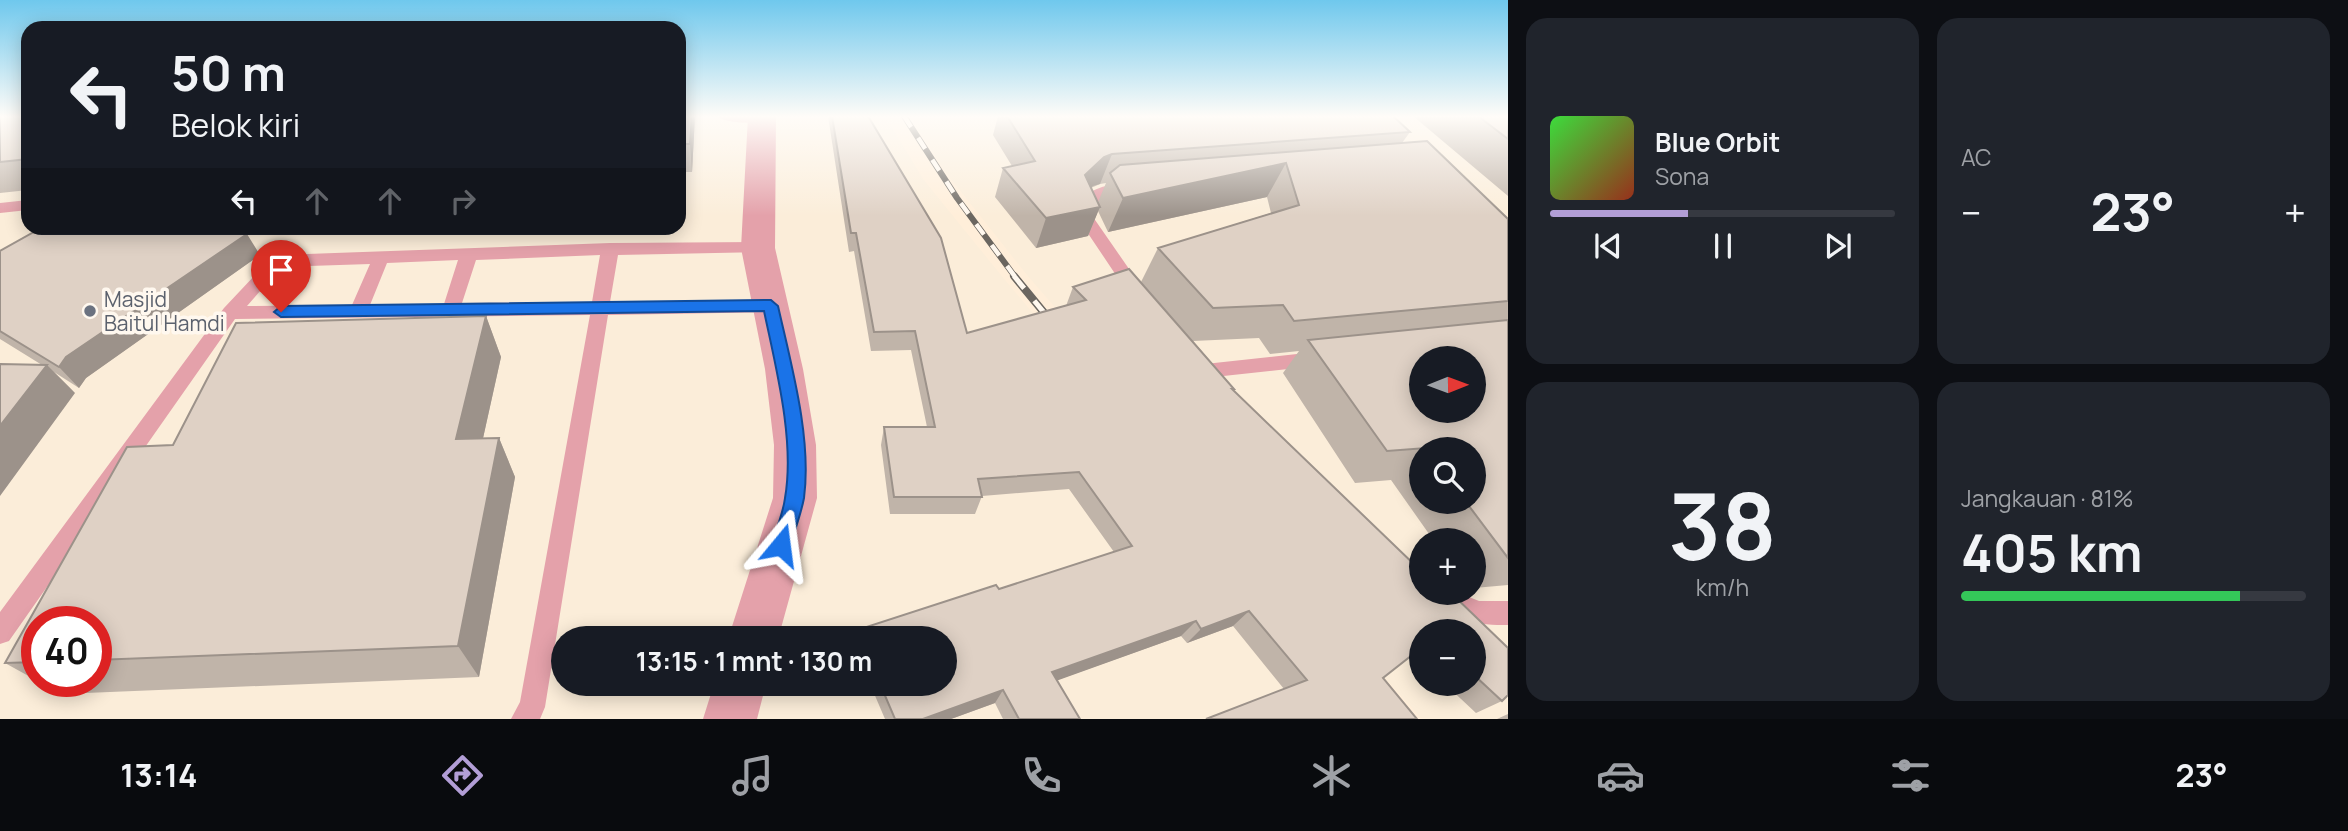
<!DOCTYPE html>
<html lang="id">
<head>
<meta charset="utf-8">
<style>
	:root { --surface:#171b24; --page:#20242c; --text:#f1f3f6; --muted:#9ea1a6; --line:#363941; --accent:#b29ed6 }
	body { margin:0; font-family:Manrope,sans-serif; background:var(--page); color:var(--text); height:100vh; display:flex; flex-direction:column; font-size:26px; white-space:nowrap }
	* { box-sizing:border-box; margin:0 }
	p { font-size:23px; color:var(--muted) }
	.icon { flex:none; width:38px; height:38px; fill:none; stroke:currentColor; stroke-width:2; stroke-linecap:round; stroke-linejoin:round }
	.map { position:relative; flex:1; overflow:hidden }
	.side { display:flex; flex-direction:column; gap:18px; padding:18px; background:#0d0f14; width:840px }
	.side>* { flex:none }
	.banner { position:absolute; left:21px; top:21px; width:665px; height:214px; border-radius:21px; box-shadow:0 4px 18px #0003; background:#171b24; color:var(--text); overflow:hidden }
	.needle { width:46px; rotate:89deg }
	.tools { position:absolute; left:1409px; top:346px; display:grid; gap:14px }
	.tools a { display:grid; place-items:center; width:77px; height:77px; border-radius:50%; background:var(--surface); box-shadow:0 4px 18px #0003; font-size:35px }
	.speed { position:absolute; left:21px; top:606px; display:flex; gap:14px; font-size:35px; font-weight:700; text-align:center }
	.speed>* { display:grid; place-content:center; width:91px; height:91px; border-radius:50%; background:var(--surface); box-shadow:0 4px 18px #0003; line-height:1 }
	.speed .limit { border:10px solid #d22; background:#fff; color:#111 }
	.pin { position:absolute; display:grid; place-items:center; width:60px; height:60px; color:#fff; margin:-72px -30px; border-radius:50% 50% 50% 0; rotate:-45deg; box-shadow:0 0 7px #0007 }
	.pin .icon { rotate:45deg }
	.me { position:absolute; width:77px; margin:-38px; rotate:16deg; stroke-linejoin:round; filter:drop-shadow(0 0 5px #0008) }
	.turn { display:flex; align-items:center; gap:24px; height:147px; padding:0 35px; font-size:32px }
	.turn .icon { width:91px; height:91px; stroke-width:2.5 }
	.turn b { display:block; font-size:49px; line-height:60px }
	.lanes { display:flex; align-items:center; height:66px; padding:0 35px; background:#0003; justify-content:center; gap:35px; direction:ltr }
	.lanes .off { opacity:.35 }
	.big { font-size:52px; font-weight:700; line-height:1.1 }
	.side .card { flex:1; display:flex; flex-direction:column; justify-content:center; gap:10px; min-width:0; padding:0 24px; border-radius:21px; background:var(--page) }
	.side .dial { align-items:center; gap:0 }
	.dial b { font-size:91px; line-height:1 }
	.song { display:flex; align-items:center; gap:21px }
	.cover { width:84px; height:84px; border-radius:10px; background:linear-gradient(135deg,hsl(120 70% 55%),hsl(10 70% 35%)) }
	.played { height:7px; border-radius:4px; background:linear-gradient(90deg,var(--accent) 40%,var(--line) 40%) }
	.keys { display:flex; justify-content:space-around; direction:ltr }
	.heat { display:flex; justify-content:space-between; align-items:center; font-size:38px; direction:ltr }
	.charge { height:10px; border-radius:5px; background:linear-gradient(90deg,#34c759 81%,var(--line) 0) }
	.side .tiles { flex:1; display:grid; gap:18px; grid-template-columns:repeat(2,1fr) }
	.trip { position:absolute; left:551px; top:626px; width:406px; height:70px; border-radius:35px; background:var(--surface); box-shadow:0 4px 18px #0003; font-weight:700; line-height:70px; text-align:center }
	.tab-bar { display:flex; height:112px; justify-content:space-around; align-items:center; background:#090b0e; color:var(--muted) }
	.tab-bar .icon { width:49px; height:49px }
	.tab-bar .active { color:var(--accent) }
	.tab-bar b { font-size:32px; color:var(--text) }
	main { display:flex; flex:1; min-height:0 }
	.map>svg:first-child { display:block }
</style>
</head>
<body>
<main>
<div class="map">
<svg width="1508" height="719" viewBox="0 0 1508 719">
	<rect width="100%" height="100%" fill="#fff8ef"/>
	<path fill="#fbedd9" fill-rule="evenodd" d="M0,116H28V228H679V116H1508V719H0ZM1421,359H1474V411H1421ZM1421,450H1474V502H1421ZM1421,541H1474V593H1421ZM37,621H96V681H37ZM1421,632H1474V684H1421ZM564,639H945V684H564Z"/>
	<path fill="#ffeed9" d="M885,116H909L947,174L1027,275L1174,445L1422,719H1383L1155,458L1005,280L923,179Z"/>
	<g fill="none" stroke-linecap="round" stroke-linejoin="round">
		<path fill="#e4a1aa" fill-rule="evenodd" d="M716,116H768L769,117C759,125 726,124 716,116Z
			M1128,183L1134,185L1136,188L1134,191C1118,195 1106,194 1093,206V217L1145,292L1142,296H1130L1077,217V205C1089,188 1108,184 1128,183Z
			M28,200V210L0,213V203Z
			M758,242L764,244L766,248L764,252L618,255L610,302L771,300L777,301L780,306L777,311L771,312L608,315L545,707L540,719H511L520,702L590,315L235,319L9,641L0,644V612L224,308L256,274L307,254L610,243ZM600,255L592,302L462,303L476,260ZM458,260L444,304L370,305L387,263ZM370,264L352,305L247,306L268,282L309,266Z
			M1315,352L1322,354L1325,359L1322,364L1315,366L1205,378L1198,376L1195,371L1198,366L1205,364Z
			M1425,593H1459L1479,601H1508V625C1482,626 1437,620 1425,593Z"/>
		<path fill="#e4a1aa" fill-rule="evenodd" d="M748,116H776L775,248L803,369L816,445L817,498L778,639H728L773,498L774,445L765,369L741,248Z
			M714,684H766L757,719H703Z"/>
		<defs>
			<path id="rail-far1" d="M904,116L957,198L1016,278"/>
			<path id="rail" d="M1014,276L1055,326"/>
		</defs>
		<use href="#rail-far1" stroke="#6b6660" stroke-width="6"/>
		<use href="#rail" stroke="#6b6660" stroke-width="8"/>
		<use href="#rail-far1" stroke="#fff8ef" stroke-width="4.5" stroke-dasharray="13" stroke-linecap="butt"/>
		<use href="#rail" stroke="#fff8ef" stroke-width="5" stroke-dasharray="16" stroke-linecap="butt"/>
	</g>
	<path fill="#c0b4a9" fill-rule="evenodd" d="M0,116H28V190L0,193Z
		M679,116H695L692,172H679Z
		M828,116H868L941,238L967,333L1066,306L1073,287L1129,269L1175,321L1141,282L1158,248L1271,213L1267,197L1108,232L1098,211L1088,236L1036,248L995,197L1003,168L1012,166L993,135L998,116H1393L1410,132L1402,143L1427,141L1508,219V585L1474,588V541H1434L1391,480L1355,483L1283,373L1299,351L1270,354L1259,338L1193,341L1234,389L1233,390L1421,571V593H1451L1508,648V695L1502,701L1476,713L1445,684H1474V632H1421V667L1410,657L1383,678L1417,719H1206L1284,689L1233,626L1187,643L1181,636L1057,680L1080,719H1003L995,703L951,719H885L870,684H945V639H855L857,630L996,585L999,589L1114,552L1069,489L982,496L975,514H890L881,445L884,427H927L911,350L871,351L854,251L849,252ZM1106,183L1098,202L1091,188L1100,184ZM1421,359H1474V411H1421ZM1421,450H1474V502H1421Z
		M1413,116H1508V196Z
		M0,251L260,255L86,378L79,388L54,372L75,393L42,365L0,339Z
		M486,316L501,357L483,438H499L515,477L479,677L61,694L5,663L127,447L173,445L236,323ZM37,621H96V681H37Z
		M1508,714V719H1497Z"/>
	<path fill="#9c928a" d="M692,116H695L692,172L690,144Z
		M1112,154L1100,184L1093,186L1074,204L1085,175L1104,157Z
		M1286,163L1267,197L1108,232L1123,198Z
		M1100,207L1088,236L1036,248L1046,218Z
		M247,234L260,255L86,378L79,388L59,367L66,357Z
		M486,316L501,357L474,479L456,439Z
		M47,365L75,393L0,496V426Z
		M499,438L515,477L479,677L458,646Z
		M1249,611L1233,626L1187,643L1201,629Z
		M1196,621L1181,636L1042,686L1052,672Z
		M1003,690L995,703L951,719H923Z"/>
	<path fill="#dfd1c5" stroke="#9c928a" stroke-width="2" fill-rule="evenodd" d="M0,116H28V159L0,162Z
		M679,116H692L690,144H679Z
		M832,116H868L941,238L967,333L1086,300L1073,287L1129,269L1234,389H1232L1421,571V593H1451L1508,648V695L1502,701L1474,675V632H1421V648L1383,678L1417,719H1206L1307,680L1249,611L1201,629L1196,621L1052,672L1080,719H1019L1003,690L923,719H895L880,684H945V639H861L857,630L996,585L999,589L1132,546L1079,472L978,479L982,497H894L884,427H935L915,331L874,332L856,233H851Z
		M1007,116H1393L1410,132L1112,154L1104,157L1085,175L1100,207L1046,218L1003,168L1035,161Z
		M1478,116H1508V139Z
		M1427,141L1508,219V301L1294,321L1283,305L1213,308L1158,248L1299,205L1286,163L1123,198L1110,173L1120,165Z
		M41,228H234L247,234L66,357L59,367L0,331V251Z
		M486,316L456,439L499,438L458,646L96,660V621H37V662L5,663L127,447L173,445L236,323Z
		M1508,320V558L1466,502H1474V450H1427L1426,448L1387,451L1308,340ZM1421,359H1474V411H1421Z
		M0,364L47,365L0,426Z"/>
	<linearGradient id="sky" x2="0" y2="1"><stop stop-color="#6fc8ed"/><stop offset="0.54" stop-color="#fffcf8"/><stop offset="1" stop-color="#fffcf8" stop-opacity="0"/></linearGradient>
	<rect width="1508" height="216" fill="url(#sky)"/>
	<path fill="#1a73e8" stroke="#114b97" stroke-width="2" d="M771,300L778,306C791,364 812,438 804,498C801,514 795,530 790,545L788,551L781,553L774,551L771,545C776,530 783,514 785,498C795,441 776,368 764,311L281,317L274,312L281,306Z"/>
	<circle fill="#6b7280" stroke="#fff8ef" stroke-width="2.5" cx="90" cy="311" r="7"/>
	<g text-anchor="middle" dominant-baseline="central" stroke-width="7" stroke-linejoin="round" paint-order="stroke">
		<g font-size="21" fill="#5b616d" stroke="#fff8ef" text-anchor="start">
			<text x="104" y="299">Masjid<tspan x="104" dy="24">Baitul Hamdi</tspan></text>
		</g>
	</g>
</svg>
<div class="tools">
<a><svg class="needle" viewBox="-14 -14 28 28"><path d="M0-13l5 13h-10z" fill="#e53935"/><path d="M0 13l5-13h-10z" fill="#9ea1a6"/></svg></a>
<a><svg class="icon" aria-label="search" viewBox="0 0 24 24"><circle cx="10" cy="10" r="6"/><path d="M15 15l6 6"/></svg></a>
<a>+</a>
<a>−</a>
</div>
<div class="speed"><div class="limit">40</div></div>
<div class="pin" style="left:281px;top:312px;background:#d93025"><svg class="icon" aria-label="arrive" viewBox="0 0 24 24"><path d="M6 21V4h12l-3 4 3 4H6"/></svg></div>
<svg class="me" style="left:781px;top:545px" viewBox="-20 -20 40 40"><path d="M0-17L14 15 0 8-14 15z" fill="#1a73e8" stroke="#fff" stroke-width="4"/></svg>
<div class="trip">13:15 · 1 mnt · 130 m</div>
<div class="banner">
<div class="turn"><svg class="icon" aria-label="left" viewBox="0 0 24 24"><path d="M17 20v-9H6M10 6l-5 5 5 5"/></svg><div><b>50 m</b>Belok kiri</div></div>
<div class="lanes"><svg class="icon" aria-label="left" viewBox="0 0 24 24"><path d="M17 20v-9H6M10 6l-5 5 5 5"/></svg><svg class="icon off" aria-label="ahead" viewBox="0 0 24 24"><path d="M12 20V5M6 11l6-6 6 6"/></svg><svg class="icon off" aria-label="ahead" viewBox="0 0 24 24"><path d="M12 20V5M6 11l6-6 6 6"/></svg><svg class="icon off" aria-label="right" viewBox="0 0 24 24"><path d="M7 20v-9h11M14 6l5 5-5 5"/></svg></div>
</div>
</div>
<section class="side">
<div class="tiles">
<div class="card">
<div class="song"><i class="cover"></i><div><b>Blue Orbit</b><p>Sona</p></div></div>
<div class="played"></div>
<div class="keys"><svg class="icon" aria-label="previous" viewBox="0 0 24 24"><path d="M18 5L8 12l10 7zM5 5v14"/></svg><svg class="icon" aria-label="pause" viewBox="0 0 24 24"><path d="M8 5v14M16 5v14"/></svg><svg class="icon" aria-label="next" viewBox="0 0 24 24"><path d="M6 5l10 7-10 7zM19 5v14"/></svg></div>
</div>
<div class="card"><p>AC</p>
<div class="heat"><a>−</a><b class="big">23°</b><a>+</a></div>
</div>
<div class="card dial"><b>38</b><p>km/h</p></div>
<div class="card"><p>Jangkauan · 81%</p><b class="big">405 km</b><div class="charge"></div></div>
</div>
</section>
</main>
<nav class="tab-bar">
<b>13:14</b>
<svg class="icon active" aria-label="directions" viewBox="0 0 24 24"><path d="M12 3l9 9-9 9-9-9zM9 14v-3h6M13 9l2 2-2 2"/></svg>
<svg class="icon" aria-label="music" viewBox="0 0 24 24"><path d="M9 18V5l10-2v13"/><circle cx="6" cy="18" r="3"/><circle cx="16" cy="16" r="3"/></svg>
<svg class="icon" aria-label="phone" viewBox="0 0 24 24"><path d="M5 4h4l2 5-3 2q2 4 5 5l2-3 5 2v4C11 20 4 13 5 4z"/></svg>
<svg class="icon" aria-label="climate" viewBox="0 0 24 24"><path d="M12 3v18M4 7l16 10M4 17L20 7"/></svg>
<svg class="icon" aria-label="car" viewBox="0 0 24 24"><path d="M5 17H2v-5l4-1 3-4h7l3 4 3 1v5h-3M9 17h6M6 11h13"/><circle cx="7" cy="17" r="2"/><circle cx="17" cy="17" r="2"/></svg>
<svg class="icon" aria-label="filters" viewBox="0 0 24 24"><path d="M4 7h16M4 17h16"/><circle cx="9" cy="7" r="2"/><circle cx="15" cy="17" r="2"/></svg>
<b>23°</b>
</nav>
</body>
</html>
